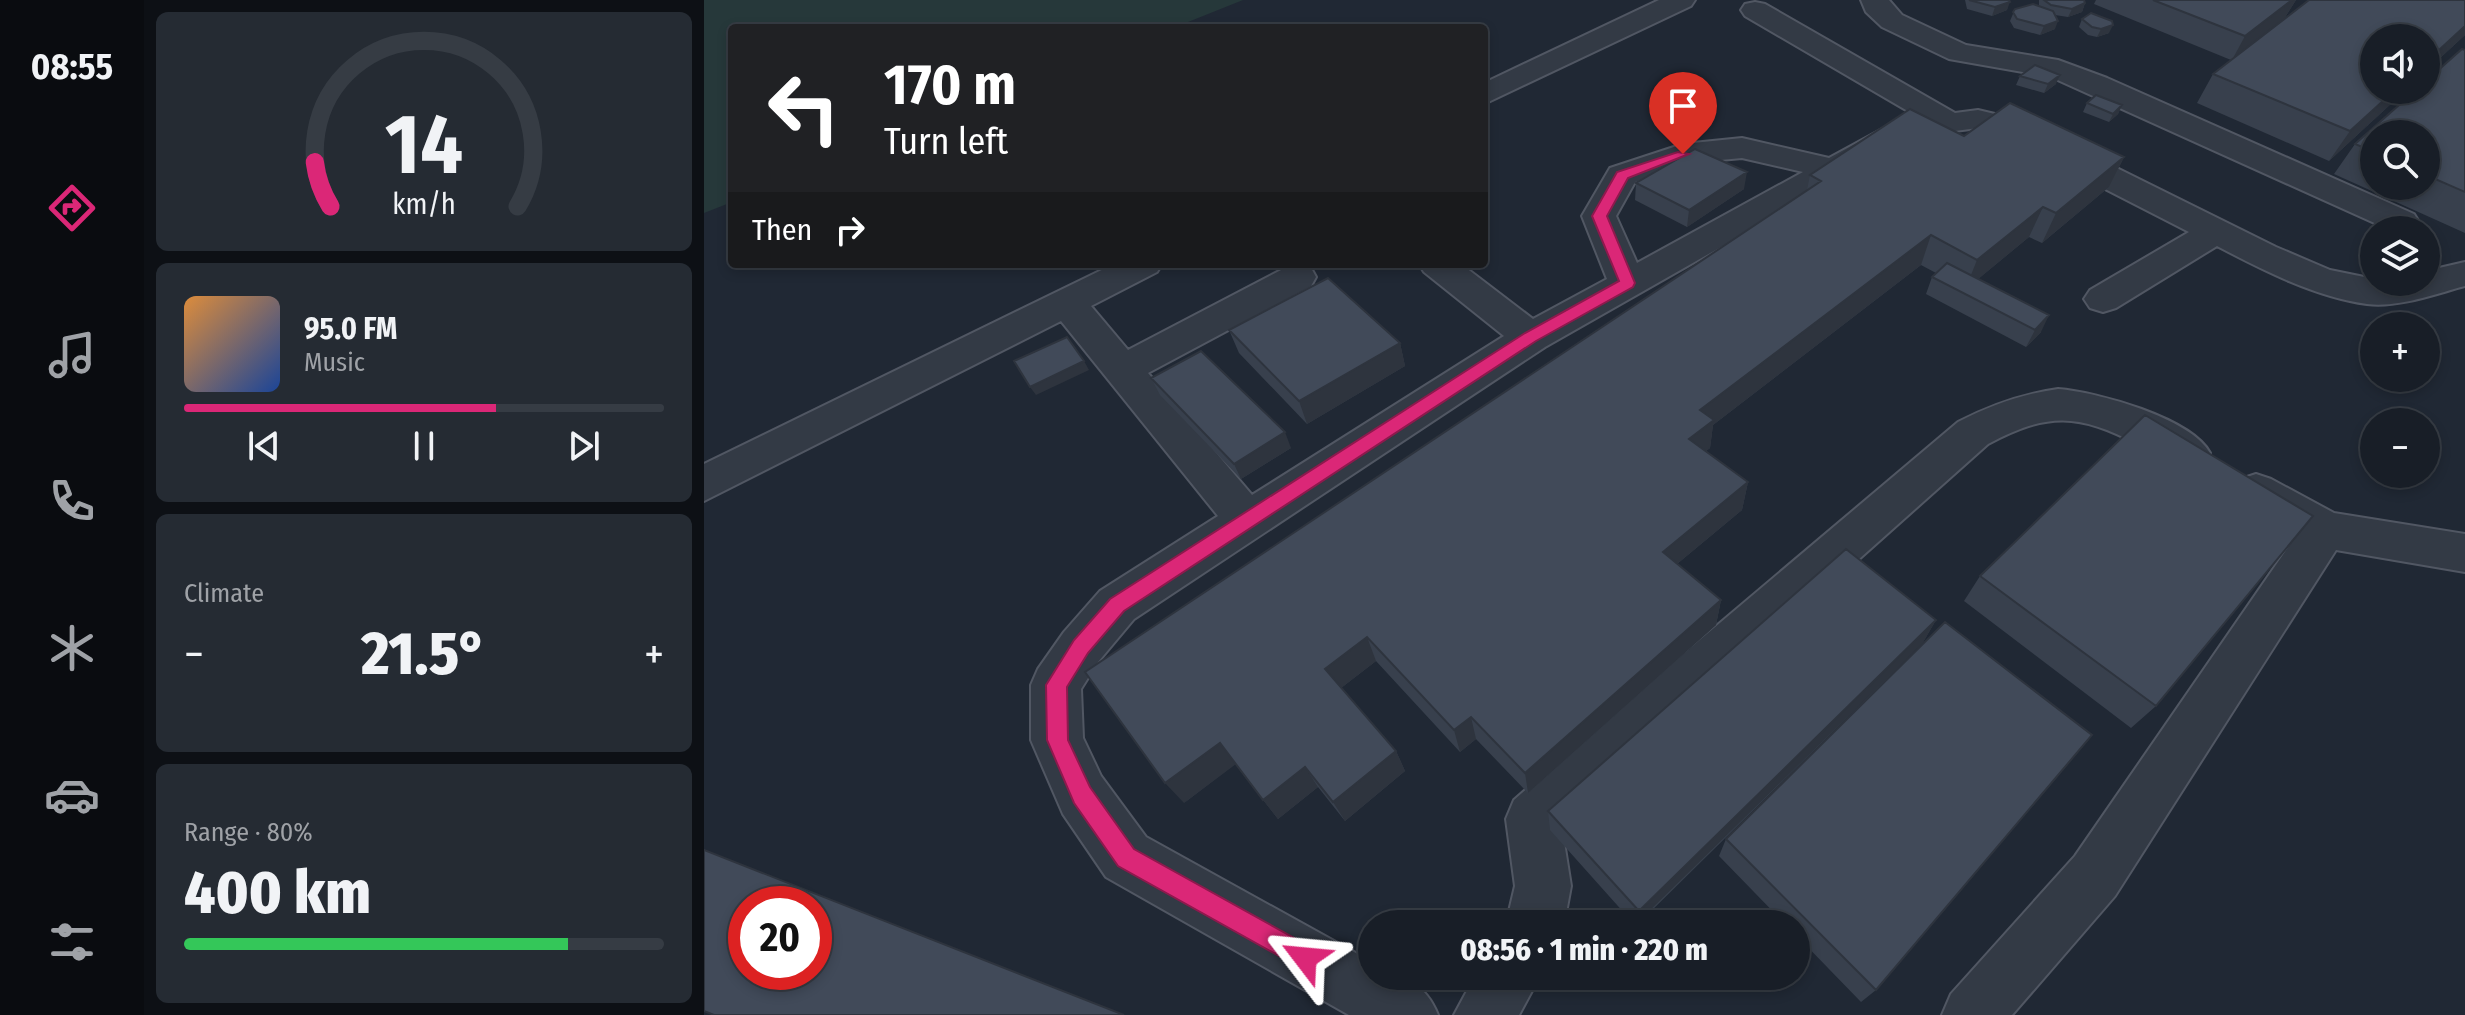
<!DOCTYPE html>
<html lang="en">
<head>
<meta charset="utf-8">
<style>
	:root { --surface:#181e27; --page:#252b33; --text:#f1f3f6; --muted:#9fa2a7; --line:#363c44; --accent:#db2777 }
	body { margin:0; font-family:"Fira Sans Condensed",sans-serif; background:var(--page); color:var(--text); height:100vh; display:flex; flex-direction:column; font-size:30px; white-space:nowrap }
	* { box-sizing:border-box; margin:0 }
	p { font-size:26px; color:var(--muted) }
	.icon { flex:none; width:44px; height:44px; fill:none; stroke:currentColor; stroke-width:2; stroke-linecap:round; stroke-linejoin:round }
	.map { position:relative; flex:1; overflow:hidden }
	.side { display:flex; flex-direction:column; gap:12px; padding:12px; background:#0d1015; width:560px }
	.side>* { flex:none }
	.hud { position:absolute; left:24px; top:24px; width:760px; height:244px; border-radius:8px; box-shadow:0 4px 12px #0003,0 0 0 2px var(--line); background:#202124; color:#fff; overflow:hidden }
	.buttons { position:absolute; left:1656px; top:24px; display:grid; gap:16px }
	.buttons a { display:grid; place-items:center; width:80px; height:80px; border-radius:50%; background:var(--surface); box-shadow:0 4px 12px #0003,0 0 0 2px var(--line); font-size:40px }
	.speed { position:absolute; left:24px; top:886px; display:flex; gap:16px; font-size:40px; font-weight:700; text-align:center }
	.speed>* { display:grid; place-content:center; width:104px; height:104px; border-radius:50%; background:var(--surface); box-shadow:0 4px 12px #0003,0 0 0 2px var(--line); line-height:1 }
	.speed .limit { border:12px solid #d22; background:#fff; color:#111 }
	.pin { position:absolute; display:grid; place-items:center; width:68px; height:68px; color:#fff; margin:-82px -34px; border-radius:50% 50% 50% 0; rotate:-45deg; box-shadow:0 0 8px #0007 }
	.pin .icon { rotate:45deg }
	.me { position:absolute; width:88px; margin:-44px; rotate:299deg; stroke-linejoin:round; filter:drop-shadow(0 0 6px #0008) }
	.turn { display:flex; align-items:center; gap:28px; height:168px; padding:0 24px; font-size:36px }
	.turn .icon { width:104px; height:104px; stroke-width:2.5 }
	.turn b { display:block; font-size:56px; line-height:68px }
	.then { display:flex; align-items:center; height:76px; padding:0 24px; background:#0003; gap:16px; font-size:30px }
	.big { font-size:60px; font-weight:800; line-height:1.1 }
	.side .tile { flex:1; display:flex; flex-direction:column; justify-content:center; gap:12px; min-width:0; padding:0 28px; border-radius:12px; background:var(--page) }
	.side .dial { align-items:center; gap:0 }
	.dial svg { height:208px; overflow:visible; fill:none; stroke:var(--line); stroke-width:7; stroke-linecap:round; text-anchor:middle }
	.dial text { fill:var(--text); stroke:none }
	.song { display:flex; align-items:center; gap:24px }
	.cover { width:96px; height:96px; border-radius:12px; background:linear-gradient(135deg,hsl(30 70% 55%),hsl(220 70% 35%)) }
	.played { height:8px; border-radius:4px; background:linear-gradient(90deg,var(--accent) 65%,var(--line) 65%) }
	.keys { display:flex; justify-content:space-around; direction:ltr }
	.heat { display:flex; justify-content:space-between; align-items:center; font-size:44px; direction:ltr }
	.charge { height:12px; border-radius:6px; background:linear-gradient(90deg,#34c759 80%,var(--line) 0) }
	.trip { position:absolute; left:654px; top:910px; width:452px; height:80px; border-radius:40px; background:var(--surface); box-shadow:0 4px 12px #0003,0 0 0 2px var(--line); font-weight:800; line-height:80px; text-align:center }
	main { display:flex; flex:1; min-height:0 }
	.dock { display:flex; flex-direction:column; width:144px; justify-content:space-around; align-items:center; background:#0a0c10; color:var(--muted) }
	.dock .icon { width:56px; height:56px }
	.dock .current { color:var(--accent) }
	.dock b { font-size:36px; color:var(--text) }
	.map>svg:first-child { display:block }
</style>
</head>
<body>
<main>
<nav class="dock">
<b>08:55</b>
<svg class="icon current" aria-label="directions" viewBox="0 0 24 24"><path d="M12 3l9 9-9 9-9-9zM9 14v-3h6M13 9l2 2-2 2"/></svg>
<svg class="icon" aria-label="music" viewBox="0 0 24 24"><path d="M9 18V5l10-2v13"/><circle cx="6" cy="18" r="3"/><circle cx="16" cy="16" r="3"/></svg>
<svg class="icon" aria-label="phone" viewBox="0 0 24 24"><path d="M5 4h4l2 5-3 2q2 4 5 5l2-3 5 2v4C11 20 4 13 5 4z"/></svg>
<svg class="icon" aria-label="climate" viewBox="0 0 24 24"><path d="M12 3v18M4 7l16 10M4 17L20 7"/></svg>
<svg class="icon" aria-label="car" viewBox="0 0 24 24"><path d="M5 17H2v-5l4-1 3-4h7l3 4 3 1v5h-3M9 17h6M6 11h13"/><circle cx="7" cy="17" r="2"/><circle cx="17" cy="17" r="2"/></svg>
<svg class="icon" aria-label="filters" viewBox="0 0 24 24"><path d="M4 7h16M4 17h16"/><circle cx="9" cy="7" r="2"/><circle cx="15" cy="17" r="2"/></svg>
</nav>
<section class="side">
<div class="tile dial"><svg viewBox="0 0 100 80">
<path d="M14 69A42 42 0 1 1 86 69"/>
<path d="M14 69A42 42 0 0 1 8 52" stroke="#db2777"/>
<text x="50" y="56" font-size="32" font-weight="700">14</text>
<text x="50" y="72" font-size="11">km/h</text>
</svg></div>
<div class="tile">
<div class="song"><i class="cover"></i><div><b>95.0 FM</b><p>Music</p></div></div>
<div class="played"></div>
<div class="keys"><svg class="icon" aria-label="previous" viewBox="0 0 24 24"><path d="M18 5L8 12l10 7zM5 5v14"/></svg><svg class="icon" aria-label="pause" viewBox="0 0 24 24"><path d="M8 5v14M16 5v14"/></svg><svg class="icon" aria-label="next" viewBox="0 0 24 24"><path d="M6 5l10 7-10 7zM19 5v14"/></svg></div>
</div>
<div class="tile"><p>Climate</p>
<div class="heat"><a>−</a><b class="big">21.5°</b><a>+</a></div>
</div>
<div class="tile"><p>Range · 80%</p><b class="big">400 km</b><div class="charge"></div></div>
</section>
<div class="map">
<svg width="1761" height="1015" viewBox="0 0 1761 1015">
	<rect width="100%" height="100%" fill="#202834"/>
	<path fill="#26383a" d="M0,0H539L469,28H28V202L0,213Z"/>
	<g fill="none" stroke-linecap="round" stroke-linejoin="round">
		<defs>
			<path id="minor" d="M955,0H991L987,6L780,104V83Z
				M1157,0H1185L1198,15L1262,45L1354,60L1403,78L1710,214L1715,222L1710,230H1686L1347,77L1245,59L1178,27L1162,12Z
				M1051,2L1061,4L1251,113L1274,110L1316,120L1572,247L1626,270L1670,279V282H1722V271L1761,262V286C1731,294 1694,308 1663,304C1611,297 1559,270 1513,246L1412,308L1399,312L1386,308L1380,299L1386,290L1485,232L1294,134L1274,128L1212,136L841,347L430,619L394,662L377,689L379,738L397,776L442,837L668,962V976C702,976 721,983 734,1015H645L402,877L359,814L327,740V685L334,669L360,632L396,591L514,516L357,321L0,501V464L410,264H458L453,272L387,306L424,350L581,268L594,265L607,268L612,277L607,286L444,373L548,495L800,336L720,272L715,264H757L829,319L903,279L878,216L906,168L979,144L1038,138L1125,158L1193,121L1214,117L1041,16L1037,10L1041,4ZM1038,158L1099,172L933,263L912,216L931,182L984,163Z
				M1354,389C1393,392 1487,418 1506,453L1500,465L1485,469C1467,464 1452,453 1435,445C1374,413 1344,412 1284,444L924,765L858,829L867,886L860,924H802L811,886L802,819L810,800L888,731L1254,422C1287,405 1318,394 1354,389Z
				M1552,474L1567,479L1630,513L1761,534V572L1632,550L1411,896L1308,1015H1238L1247,994L1371,856L1592,536L1537,503L1530,491L1537,479Z
				M771,976H836L815,1015H750Z"/>
		</defs>
		<use href="#minor" stroke="#515763" stroke-width="4"/>
		<use href="#minor" fill="#333a45" fill-rule="evenodd"/>
	</g>
	<path fill="#38404d" fill-rule="evenodd" d="M1261,0H1305L1303,10L1288,16L1263,9Z
		M1335,0H1380L1381,3L1378,12L1364,17L1351,15V29L1336,35L1310,28L1306,21L1311,9L1335,6Z
		M1392,0H1592L1580,19L1761,35L1722,71V38L1702,90L1625,161L1493,103L1509,74L1527,60L1390,4Z
		M1378,19L1405,33L1393,37L1384,35L1375,27Z
		M1761,50V233L1630,174L1651,144ZM1670,134H1722V186H1670Z
		M1316,76L1352,84L1340,93L1312,85Z
		M1383,103L1418,105L1414,114L1405,122L1379,112Z
		M1260,136L1420,157L1405,187L1338,243L1325,237L1274,279L1337,332L1322,347L1222,294L1228,277L1232,273L1217,265L1009,425L1006,448L1002,451L1044,482L1038,510L973,564L1017,600L1012,625L824,793L772,739L756,752L672,661L637,688L692,751L701,771L641,821L614,787L574,819L531,764L480,803L1103,190L1106,175Z
		M932,183L1040,189L983,227L931,200Z
		M525,330L696,343L701,366L603,424L535,353Z
		M447,378L587,448L537,479L456,395Z
		M1276,576L1452,706L1427,728L1260,601Z
		M1232,620L1218,644L934,924H930L846,830L844,811Z
		M1022,839L1172,990L1157,1002L1092,935V924H1081L1015,856Z"/>
	<path fill="#2e343e" d="M1588,0H1592L1580,19L1528,60L1541,36Z
		M1306,2L1303,10L1288,16L1291,7Z
		M1381,3L1378,12L1364,17L1368,9Z
		M1354,21L1351,29L1336,35L1340,26Z
		M1409,25L1405,33L1393,37L1397,29Z
		M1761,26V35L1722,71V62Z
		M1356,75L1352,84L1340,93L1344,84Z
		M1691,90H1702L1625,161L1646,131Z
		M1418,105L1414,114L1405,122L1409,114Z
		M1420,157L1405,187L1338,243L1352,213Z
		M1043,172L1040,189L983,227L985,210Z
		M1339,207L1325,237L1261,290L1273,260Z
		M1227,235L1217,265L1009,425L1006,448L982,467L985,439L996,410Z
		M1345,315L1337,332L1322,347L1331,330Z
		M696,343L701,366L603,424L595,401Z
		M380,361L385,370L332,395L326,387Z
		M581,432L587,448L537,479L530,464Z
		M1044,482L1038,510L956,578L959,552Z
		M1017,600L1012,625L824,793L821,773Z
		M1232,620L1218,644L932,924L935,911Z
		M663,637L672,661L632,692L621,669Z
		M767,717L772,739L756,752L750,730Z
		M516,743L532,764L480,803L461,783Z
		M692,751L701,771L641,821L629,802Z
		M601,767L614,787L574,819L559,800Z"/>
	<path fill="#414a59" stroke="#2e343e" stroke-width="2" fill-rule="evenodd" d="M1265,0H1305L1306,2L1291,7Z
		M1340,0H1380L1381,3L1368,9L1347,5Z
		M1449,0H1588L1541,36Z
		M1605,0H1761V26L1722,62V38H1670V90H1691L1646,131L1509,74Z
		M1329,4L1349,11L1354,21L1340,26L1313,19L1309,12L1311,9Z
		M1387,13L1408,21L1409,25L1397,29L1388,27L1378,19Z
		M1758,49L1761,50V192L1722,175V134H1670V152L1651,144L1712,90H1722V81Z
		M1331,65L1356,75L1344,84L1316,76Z
		M1392,95L1418,105L1409,114L1383,103Z
		M1306,103L1420,157L1352,213L1339,207L1273,260L1227,235L996,410L1010,420L985,439L1044,482L959,552L1017,600L821,773L767,717L750,730L663,637L621,669L692,751L629,802L601,767L559,800L516,743L461,783L381,672L1117,181L1106,175L1206,109L1260,136Z
		M991,149L1043,172L985,210L932,183Z
		M1243,263L1345,315L1331,330L1228,277Z
		M624,278L696,343L595,401L525,330Z
		M363,337L380,361L326,387L310,361Z
		M497,351L581,432L530,464L447,378Z
		M1441,415L1609,516L1452,706L1276,576Z
		M1142,549L1232,620L935,911L844,811Z
		M1241,622L1388,735L1172,990L1022,839Z
		M0,850L420,1015H10L0,1011ZM42,904H110V972H42Z"/>
	<path fill="#db2777" stroke="#8e194d" stroke-width="2" d="M974,152L985,154L924,178L903,216L931,283L929,287L832,341L420,611L384,653L363,687L364,740L386,787L430,849L610,949L614,958L610,966L601,970L593,966L414,866L370,803L343,740L342,685L370,640L406,599L821,333L915,281L888,216L913,172Z"/>
</svg>
<div class="buttons">
<a><svg class="icon" aria-label="sound" viewBox="0 0 24 24"><path d="M4 9h4l5-4v14l-5-4H4zM17 9q2 3 0 6"/></svg></a>
<a><svg class="icon" aria-label="search" viewBox="0 0 24 24"><circle cx="10" cy="10" r="6"/><path d="M15 15l6 6"/></svg></a>
<a><svg class="icon" aria-label="layers" viewBox="0 0 24 24"><path d="M12 4l9 5-9 5-9-5zM3 14l9 5 9-5"/></svg></a>
<a>+</a>
<a>−</a>
</div>
<div class="speed"><div class="limit">20</div></div>
<div class="pin" style="left:979px;top:154px;background:#d93025"><svg class="icon" aria-label="arrive" viewBox="0 0 24 24"><path d="M6 21V4h12l-3 4 3 4H6"/></svg></div>
<svg class="me" style="left:601px;top:958px" viewBox="-20 -20 40 40"><path d="M0-17L14 15 0 8-14 15z" fill="#db2777" stroke="#fff" stroke-width="4"/></svg>
<div class="trip">08:56 · 1 min · 220 m</div>
<div class="hud">
<div class="turn"><svg class="icon" aria-label="left" viewBox="0 0 24 24"><path d="M17 20v-9H6M10 6l-5 5 5 5"/></svg><div><b>170 m</b>Turn left</div></div>
<div class="then">Then<svg class="icon" aria-label="right" viewBox="0 0 24 24"><path d="M7 20v-9h11M14 6l5 5-5 5"/></svg></div>
</div>
</div>
</main>
</body>
</html>
